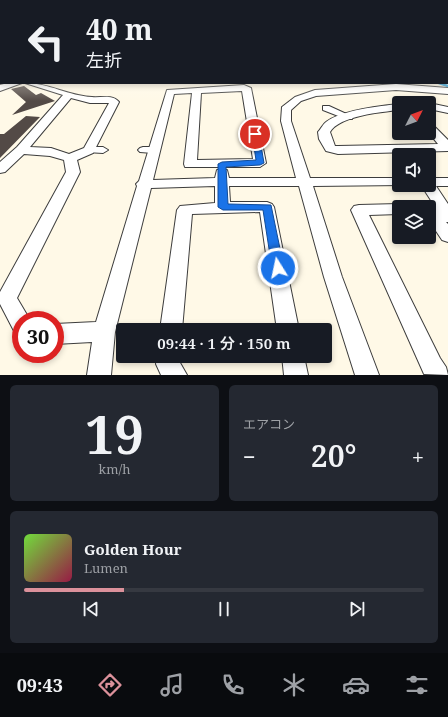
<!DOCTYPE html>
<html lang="ja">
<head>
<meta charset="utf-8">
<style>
	:root { --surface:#171b24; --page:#242831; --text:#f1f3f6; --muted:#9ea1a6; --line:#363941; --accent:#dc919b }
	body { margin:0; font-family:"Noto Serif","Noto Sans JP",serif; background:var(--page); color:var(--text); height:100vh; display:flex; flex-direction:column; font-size:15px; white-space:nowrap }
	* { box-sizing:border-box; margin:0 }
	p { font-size:13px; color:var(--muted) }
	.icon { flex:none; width:22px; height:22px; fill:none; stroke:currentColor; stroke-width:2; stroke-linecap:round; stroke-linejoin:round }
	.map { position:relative; height:375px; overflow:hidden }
	.panel { display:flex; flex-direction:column; gap:10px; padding:10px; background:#0d0f14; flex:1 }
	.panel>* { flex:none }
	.banner { position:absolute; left:0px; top:0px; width:448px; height:84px; box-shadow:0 2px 6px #0003; background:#171b24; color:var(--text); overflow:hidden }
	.needle { width:26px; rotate:48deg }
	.buttons { position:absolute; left:392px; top:96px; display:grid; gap:8px }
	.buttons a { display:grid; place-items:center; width:44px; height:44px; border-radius:4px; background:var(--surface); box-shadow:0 2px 6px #0003; font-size:20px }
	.speed { position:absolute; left:12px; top:311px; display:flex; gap:8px; font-size:20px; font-weight:700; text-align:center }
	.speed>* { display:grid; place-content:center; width:52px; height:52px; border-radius:50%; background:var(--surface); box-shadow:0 2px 6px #0003; line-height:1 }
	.speed .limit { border:6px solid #d22; background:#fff; color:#111 }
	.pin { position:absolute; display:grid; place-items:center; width:34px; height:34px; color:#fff; margin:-17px; border:2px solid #fff; border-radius:50%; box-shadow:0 1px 4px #0007 }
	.me { position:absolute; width:44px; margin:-22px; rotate:350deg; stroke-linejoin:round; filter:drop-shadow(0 0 3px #0008) }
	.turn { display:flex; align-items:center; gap:14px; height:84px; padding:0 20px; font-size:18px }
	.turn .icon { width:52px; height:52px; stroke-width:2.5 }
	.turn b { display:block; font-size:28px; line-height:34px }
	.big { font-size:30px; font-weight:600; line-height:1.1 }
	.panel .widget { flex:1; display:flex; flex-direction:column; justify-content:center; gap:6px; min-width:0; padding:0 14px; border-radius:6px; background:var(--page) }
	.panel .dial { align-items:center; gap:0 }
	.dial b { font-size:52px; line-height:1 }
	.song { display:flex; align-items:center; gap:12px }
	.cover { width:48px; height:48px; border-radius:6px; background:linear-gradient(135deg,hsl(100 70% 55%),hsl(340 70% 35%)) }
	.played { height:4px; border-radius:2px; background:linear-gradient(90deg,var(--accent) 25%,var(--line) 25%) }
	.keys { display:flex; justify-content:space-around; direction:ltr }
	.heat { display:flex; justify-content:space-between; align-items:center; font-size:22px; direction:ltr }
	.panel .tiles { flex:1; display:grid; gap:10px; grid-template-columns:1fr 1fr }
	.widget:last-child { grid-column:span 2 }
	.trip { position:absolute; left:116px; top:323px; width:216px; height:40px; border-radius:4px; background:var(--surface); box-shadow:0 2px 6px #0003; font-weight:600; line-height:40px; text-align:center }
	.tab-bar { display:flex; height:64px; justify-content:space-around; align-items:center; background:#090b0e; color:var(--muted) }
	.tab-bar .icon { width:28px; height:28px }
	.tab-bar .on { color:var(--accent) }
	.tab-bar b { font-size:18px; color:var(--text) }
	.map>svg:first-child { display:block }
</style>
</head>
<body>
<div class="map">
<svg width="448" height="375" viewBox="0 0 448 375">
	<rect width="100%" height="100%" fill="#fff9e7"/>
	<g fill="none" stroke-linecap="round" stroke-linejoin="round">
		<path stroke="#289dd7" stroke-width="2.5" d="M439,83L448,86"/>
	</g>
	<path fill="#534a46" d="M24,86L36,95L41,93L55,101L12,115L26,102L11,89Z
		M26,116L40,117L0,158V134H4Z"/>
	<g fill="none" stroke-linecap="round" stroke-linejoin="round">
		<defs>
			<path id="service" d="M0,66H1V69H0Z"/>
			<path id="pedestrian" d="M323,106H329L353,117L352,119H346L323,110Z
				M89,147H103L108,150L103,153L86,152L84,150L86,148Z
				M143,147H153L158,150L153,153L140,152L138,150L140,148Z"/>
			<path id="minor" d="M447,50H448V54H447Z
				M447,74H448V80H447Z
				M8,83H22L0,91V85Z
				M25,83C49,83 69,96 92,97C101,98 112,94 119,102L93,153L77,160L80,172L17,298L30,320H21V334L14,331L0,304V292L66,172L64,160L50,156L24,154L5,172L0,173V162L17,147L63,95ZM71,98L90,103H109L84,148L69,154L51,148L30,147Z
				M396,84L448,88V94L396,90L316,96L301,101L291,110V121L310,178H399V185H404L313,186L342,277L379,375H355L324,277L299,186H229L230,202H267L272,204L274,207L299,330H277L260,212L192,214L182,330H160L177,210L180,206L215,203V186L151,188L115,332L111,375H87L92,342L55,344V324L96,322L137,186L136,184L139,181L167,90L244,85L251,88L266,163L260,167H185L184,164L192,93L174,94L153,180L215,178L217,170H227L229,178H296L281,121L282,107L295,97L315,90ZM242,91L253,159L197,160L201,93Z
				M429,103L448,107V113L429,109Z
				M399,104V110C382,112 339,116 330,132L335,146H338L438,144L429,133V124L433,125L448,140V151L338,154L326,151L319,139L318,132C321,129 323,124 326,122C342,110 379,106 399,104Z
				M429,178H448V186H436L448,204V222H446L448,224V242L442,240L430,222L432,216L429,215V207H423L429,204L434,205L421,185H429Z
				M399,204L405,207H399V214L369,215L440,358L446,367L448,375L424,374L351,210L354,206L359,205Z
				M157,356H179V361L187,375H161L156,364Z
				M282,356H304L308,375H284Z"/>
		</defs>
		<use href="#service" stroke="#3d3d3d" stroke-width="2"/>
		<use href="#pedestrian" stroke="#3d3d3d" stroke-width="2"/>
		<use href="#minor" stroke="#3d3d3d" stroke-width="2"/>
		<use href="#service" fill="#fff" fill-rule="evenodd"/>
		<use href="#pedestrian" fill="#fff" fill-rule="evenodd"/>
		<use href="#minor" fill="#fff" fill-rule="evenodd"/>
	</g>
	<linearGradient id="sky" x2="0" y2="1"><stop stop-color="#8ec6f0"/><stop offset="0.49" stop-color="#fffcf4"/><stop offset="1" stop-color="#fffcf4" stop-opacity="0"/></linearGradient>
	<rect width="448" height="101" fill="url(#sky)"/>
	<path fill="#1a73e8" stroke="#114b97" d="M255,131L259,134L264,163L260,165L226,167L228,204L271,205L284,268L282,272H274L272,268L263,210H223L218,207V164L222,162L256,160L252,134Z"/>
</svg>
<div class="buttons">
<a><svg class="needle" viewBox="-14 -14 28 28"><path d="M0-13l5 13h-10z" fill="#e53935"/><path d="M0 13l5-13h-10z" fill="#9ea1a6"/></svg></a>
<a><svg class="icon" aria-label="sound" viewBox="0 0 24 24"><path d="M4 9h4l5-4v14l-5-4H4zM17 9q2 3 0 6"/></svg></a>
<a><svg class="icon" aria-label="layers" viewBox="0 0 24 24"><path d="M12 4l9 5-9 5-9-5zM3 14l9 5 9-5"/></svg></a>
</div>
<div class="speed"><div class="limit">30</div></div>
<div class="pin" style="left:255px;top:134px;background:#d93025"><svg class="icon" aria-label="arrive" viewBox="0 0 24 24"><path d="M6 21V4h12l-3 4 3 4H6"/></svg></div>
<svg class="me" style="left:278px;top:268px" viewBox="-20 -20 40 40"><circle r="17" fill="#1a73e8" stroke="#fff" stroke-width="3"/><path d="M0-11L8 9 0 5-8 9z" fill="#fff"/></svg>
<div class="trip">09:44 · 1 分 · 150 m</div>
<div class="banner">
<div class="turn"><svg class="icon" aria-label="left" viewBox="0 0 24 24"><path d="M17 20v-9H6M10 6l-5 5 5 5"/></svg><div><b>40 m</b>左折</div></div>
</div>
</div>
<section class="panel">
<div class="tiles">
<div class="widget dial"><b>19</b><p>km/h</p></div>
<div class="widget"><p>エアコン</p>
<div class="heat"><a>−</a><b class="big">20°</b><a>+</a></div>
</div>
<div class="widget">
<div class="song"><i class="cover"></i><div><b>Golden Hour</b><p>Lumen</p></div></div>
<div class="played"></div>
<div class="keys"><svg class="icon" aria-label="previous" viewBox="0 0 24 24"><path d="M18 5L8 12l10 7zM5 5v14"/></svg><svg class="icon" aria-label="pause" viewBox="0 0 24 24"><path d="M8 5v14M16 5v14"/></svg><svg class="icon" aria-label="next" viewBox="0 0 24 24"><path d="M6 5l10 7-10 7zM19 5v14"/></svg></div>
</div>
</div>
</section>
<nav class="tab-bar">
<b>09:43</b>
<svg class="icon on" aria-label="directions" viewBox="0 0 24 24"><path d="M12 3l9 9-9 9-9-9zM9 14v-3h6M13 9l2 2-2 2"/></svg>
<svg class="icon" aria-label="music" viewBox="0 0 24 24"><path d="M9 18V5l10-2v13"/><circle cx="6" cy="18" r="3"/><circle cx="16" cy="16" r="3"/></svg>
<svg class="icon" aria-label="phone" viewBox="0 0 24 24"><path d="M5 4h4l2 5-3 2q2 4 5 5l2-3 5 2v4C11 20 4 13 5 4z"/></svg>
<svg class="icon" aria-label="climate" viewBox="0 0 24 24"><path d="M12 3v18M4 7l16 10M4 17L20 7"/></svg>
<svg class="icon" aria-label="car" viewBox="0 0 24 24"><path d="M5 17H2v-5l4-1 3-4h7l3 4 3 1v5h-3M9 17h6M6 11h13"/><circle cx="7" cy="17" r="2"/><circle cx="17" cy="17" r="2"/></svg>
<svg class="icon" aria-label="filters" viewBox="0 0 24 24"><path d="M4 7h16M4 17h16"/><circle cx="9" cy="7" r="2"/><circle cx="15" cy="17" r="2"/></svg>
</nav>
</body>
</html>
